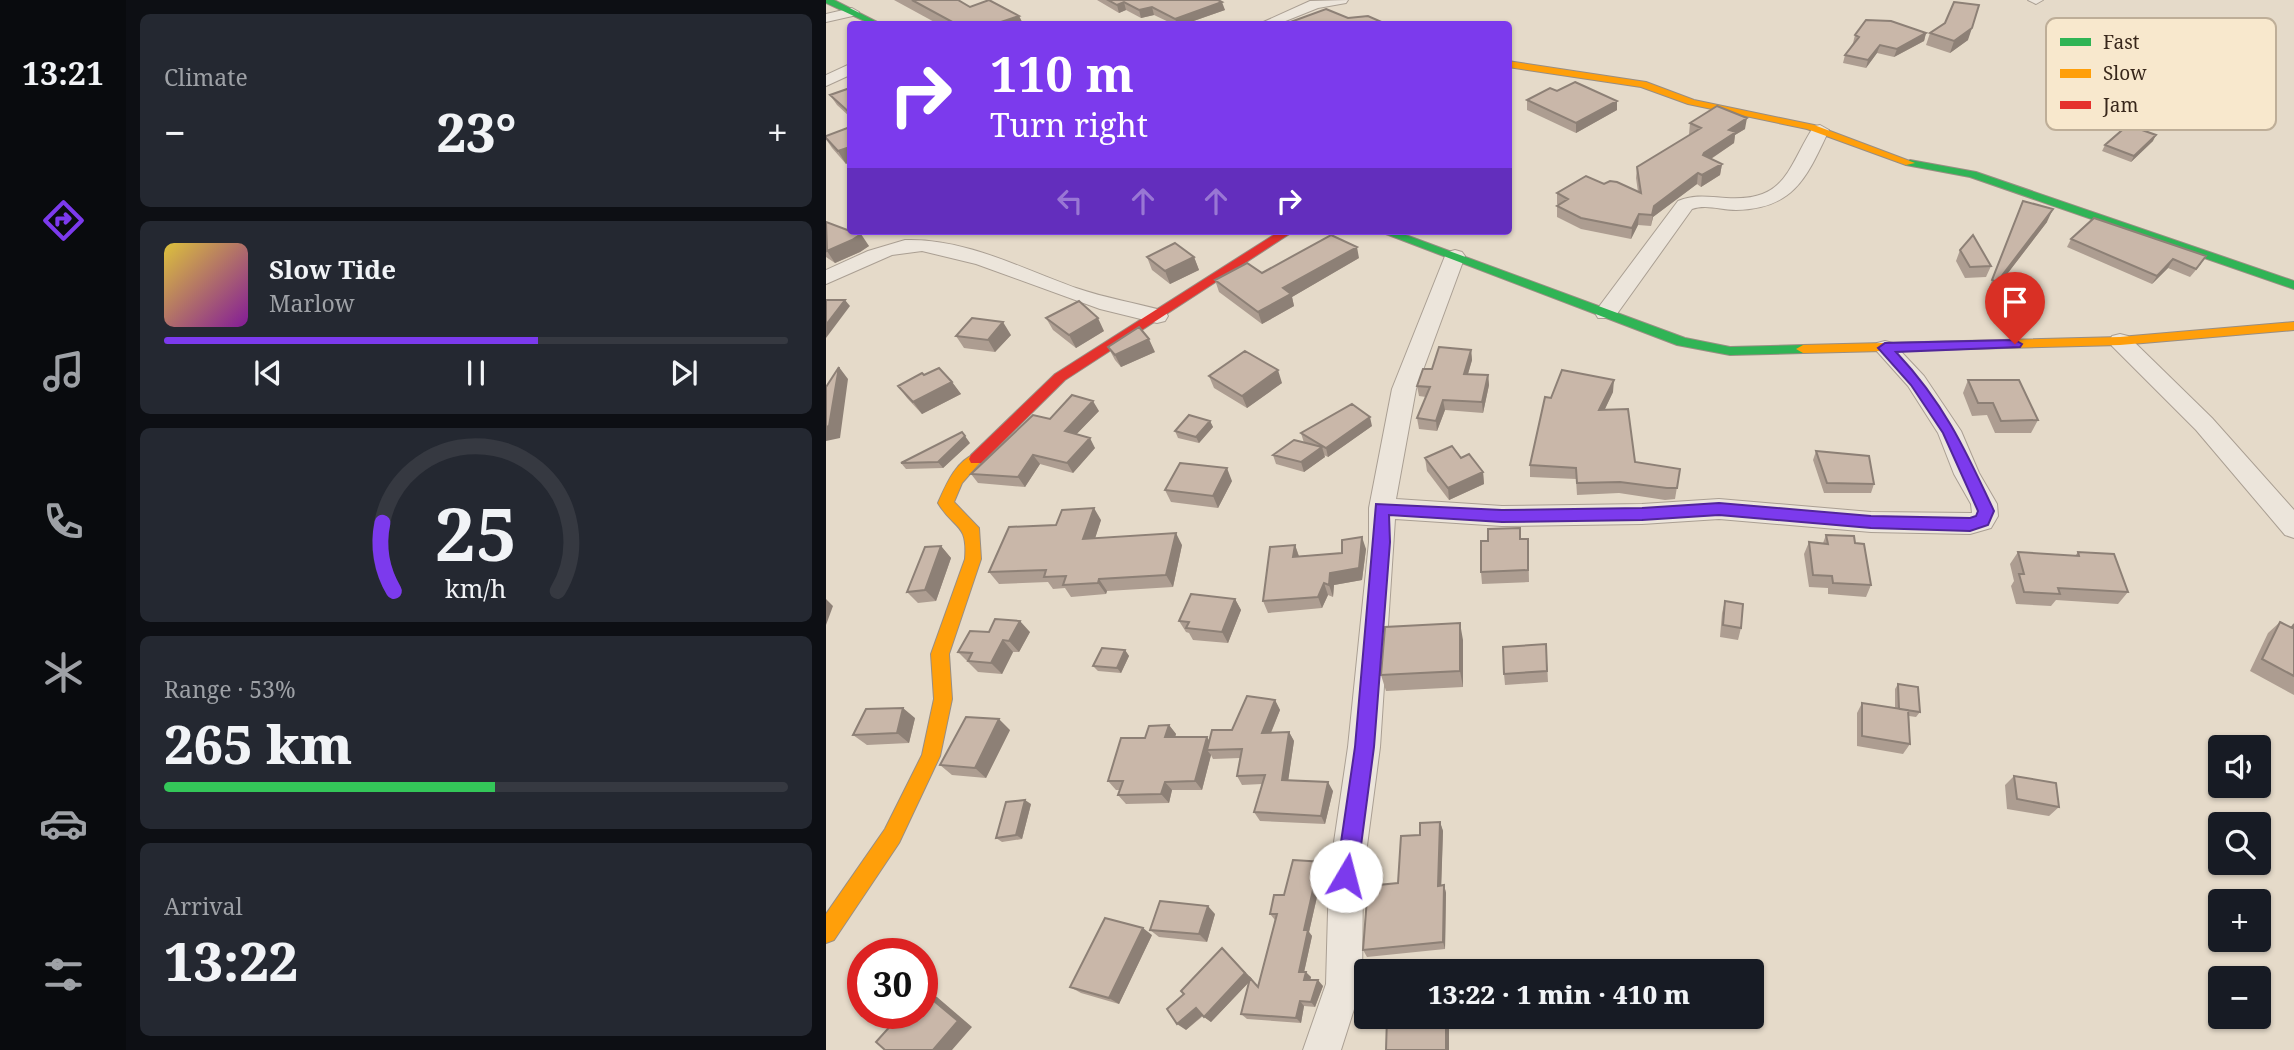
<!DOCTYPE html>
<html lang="en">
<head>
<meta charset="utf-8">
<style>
	:root { --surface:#171b24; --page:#242831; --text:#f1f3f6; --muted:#9ea1a6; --line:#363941; --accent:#7c3aed }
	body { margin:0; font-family:"Noto Serif",serif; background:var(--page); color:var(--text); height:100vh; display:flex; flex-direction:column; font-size:26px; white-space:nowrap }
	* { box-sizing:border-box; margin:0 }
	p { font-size:23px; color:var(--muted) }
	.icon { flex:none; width:38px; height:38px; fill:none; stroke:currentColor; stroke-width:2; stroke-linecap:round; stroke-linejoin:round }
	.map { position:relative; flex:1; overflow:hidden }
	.side { display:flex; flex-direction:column; gap:14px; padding:14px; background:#0d0f14; width:700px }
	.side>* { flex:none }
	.guide { position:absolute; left:21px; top:21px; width:665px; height:214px; border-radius:7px; box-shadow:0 2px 5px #0004; background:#7c3aed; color:#fff; overflow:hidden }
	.buttons { position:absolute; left:1382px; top:735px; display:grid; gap:14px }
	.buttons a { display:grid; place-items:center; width:63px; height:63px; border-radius:7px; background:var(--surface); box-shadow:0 2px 5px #0004; font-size:35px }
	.speed { position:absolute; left:21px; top:938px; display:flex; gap:14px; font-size:35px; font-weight:700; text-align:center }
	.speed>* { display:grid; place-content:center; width:91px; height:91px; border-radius:50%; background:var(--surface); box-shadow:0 2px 5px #0004; line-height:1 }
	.speed .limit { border:10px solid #d22; background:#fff; color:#111 }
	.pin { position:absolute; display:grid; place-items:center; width:60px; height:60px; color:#fff; margin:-72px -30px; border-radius:50% 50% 50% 0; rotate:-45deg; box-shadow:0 0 7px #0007 }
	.pin .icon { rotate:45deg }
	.me { position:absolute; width:77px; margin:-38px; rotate:8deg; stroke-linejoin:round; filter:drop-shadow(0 0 5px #0008) }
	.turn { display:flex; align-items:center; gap:24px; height:147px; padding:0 28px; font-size:32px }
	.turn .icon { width:91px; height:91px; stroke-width:2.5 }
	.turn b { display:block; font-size:49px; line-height:60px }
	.lanes { display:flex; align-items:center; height:66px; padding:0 28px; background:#0003; justify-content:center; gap:35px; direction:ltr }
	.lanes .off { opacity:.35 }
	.big { font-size:52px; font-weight:800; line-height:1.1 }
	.side .tile { flex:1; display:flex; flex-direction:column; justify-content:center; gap:10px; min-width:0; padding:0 24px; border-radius:10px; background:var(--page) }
	.side .dial { align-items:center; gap:0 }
	.dial svg { height:182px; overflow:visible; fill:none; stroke:var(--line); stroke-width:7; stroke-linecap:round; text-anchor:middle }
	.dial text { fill:var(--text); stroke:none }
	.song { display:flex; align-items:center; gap:21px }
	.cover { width:84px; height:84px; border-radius:10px; background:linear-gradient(135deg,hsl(50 70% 55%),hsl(290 70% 35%)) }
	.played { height:7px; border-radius:4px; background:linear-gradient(90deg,var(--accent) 60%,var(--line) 60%) }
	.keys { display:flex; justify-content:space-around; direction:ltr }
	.heat { display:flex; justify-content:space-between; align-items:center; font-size:38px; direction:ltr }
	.charge { height:10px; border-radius:5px; background:linear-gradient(90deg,#34c759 53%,var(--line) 0) }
	.trip { position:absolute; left:528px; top:959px; width:410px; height:70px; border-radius:7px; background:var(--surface); box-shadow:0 2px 5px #0004; font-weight:800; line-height:70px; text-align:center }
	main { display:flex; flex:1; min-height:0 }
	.tab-bar { display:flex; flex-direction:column; width:126px; justify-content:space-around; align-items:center; background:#090b0e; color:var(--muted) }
	.tab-bar .icon { width:49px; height:49px }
	.tab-bar .selected { color:var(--accent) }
	.tab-bar b { font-size:32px; color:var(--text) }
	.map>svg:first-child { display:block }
</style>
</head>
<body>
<main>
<nav class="tab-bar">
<b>13:21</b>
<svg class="icon selected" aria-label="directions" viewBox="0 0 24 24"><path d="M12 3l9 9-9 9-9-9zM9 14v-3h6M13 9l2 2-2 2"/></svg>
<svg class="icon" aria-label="music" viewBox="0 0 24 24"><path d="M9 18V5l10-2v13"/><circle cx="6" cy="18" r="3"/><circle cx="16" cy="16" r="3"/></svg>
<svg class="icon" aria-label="phone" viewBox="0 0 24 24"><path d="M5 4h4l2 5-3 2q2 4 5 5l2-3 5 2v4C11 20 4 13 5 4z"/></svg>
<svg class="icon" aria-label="climate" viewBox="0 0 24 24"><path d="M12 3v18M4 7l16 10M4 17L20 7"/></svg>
<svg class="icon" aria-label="car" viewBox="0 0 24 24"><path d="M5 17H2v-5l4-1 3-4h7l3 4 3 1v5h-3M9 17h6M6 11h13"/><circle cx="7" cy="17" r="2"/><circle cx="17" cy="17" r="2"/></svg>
<svg class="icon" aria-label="filters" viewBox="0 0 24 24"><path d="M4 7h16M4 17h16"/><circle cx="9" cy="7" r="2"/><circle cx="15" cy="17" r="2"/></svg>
</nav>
<section class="side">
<div class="tile"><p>Climate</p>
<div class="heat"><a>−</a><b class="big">23°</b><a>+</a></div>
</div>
<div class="tile">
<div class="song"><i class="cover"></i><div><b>Slow Tide</b><p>Marlow</p></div></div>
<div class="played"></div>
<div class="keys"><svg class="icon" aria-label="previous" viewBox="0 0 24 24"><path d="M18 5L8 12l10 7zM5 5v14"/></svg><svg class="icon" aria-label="pause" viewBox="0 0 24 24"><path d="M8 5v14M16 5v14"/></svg><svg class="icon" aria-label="next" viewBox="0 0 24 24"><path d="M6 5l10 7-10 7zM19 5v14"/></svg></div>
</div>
<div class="tile dial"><svg viewBox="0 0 100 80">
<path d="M14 69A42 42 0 1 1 86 69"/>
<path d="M14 69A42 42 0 0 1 9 39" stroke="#7c3aed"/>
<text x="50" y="56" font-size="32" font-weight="700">25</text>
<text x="50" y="72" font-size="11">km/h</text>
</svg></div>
<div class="tile"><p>Range · 53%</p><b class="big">265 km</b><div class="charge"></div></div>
<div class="tile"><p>Arrival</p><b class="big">13:22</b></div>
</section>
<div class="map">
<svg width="1468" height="1050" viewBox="0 0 1468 1050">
	<rect width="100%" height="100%" fill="#e5dac9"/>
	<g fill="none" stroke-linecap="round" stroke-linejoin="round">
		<defs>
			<path id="street" d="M522,0L520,3L492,8L452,24H433L484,1Z
				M1202,0H1217L1210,4Z
				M26,8L33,12L31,15L0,22V14Z
				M24,64V75L0,86V75Z
				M994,125L1003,130C981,177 968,209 910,210C895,210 880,204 866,209L788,318H772L769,313L772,308L852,201C869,194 883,197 900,198C961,202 961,168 988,126Z
				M79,240C139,238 194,268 250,288C279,298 309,303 339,311L342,316L339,321L331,323L274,309L150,264L96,251L66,255L0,284V270L42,251Z
				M629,250L636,252L639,256L590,389L570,499L676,506L816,504L893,499L1045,512L1146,513L1145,504L1128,474L1112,433L1082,386L1048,348L1051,343L1059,341L1067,343L1098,376L1135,431L1153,473L1171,504L1172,516L1165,528L1144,534L1045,532L893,519L816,524L676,526L569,519L554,747L537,876L536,984L515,1050H477L500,984L503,876L522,747L543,542V508L566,389L619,256L622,252Z
				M1294,334L1302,336L1386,418L1468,510V538L1459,535L1370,430L1286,346L1283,341L1286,336Z"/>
			<path id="fast" d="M0,0H8L55,24H45L0,3Z
				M1084,160L1150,172L1468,281V289L1144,177L1080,165L1079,163Z
				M552,231H569L859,338L904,347L977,345L984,349L977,353L904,355L851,345Z"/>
			<path id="slow" d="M682,61L820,82L868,100L988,125L1089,163L1080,165L981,129L862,104L815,87L682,67Z
				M1468,322V330L1294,345L977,353L970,349L977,345L1294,337Z
				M150,454L157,459L136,483L128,502L153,528L155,559L123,654L126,699L114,756L73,843L8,940L0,943V914L59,829L96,755L108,699L105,654L139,559C142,522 128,530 112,503C120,485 130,460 150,454Z"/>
			<path id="jam" d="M454,231H468L239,380L155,463H145L143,459L145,455L229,374Z"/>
		</defs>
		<use href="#street" stroke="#aa9f93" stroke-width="2"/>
		<use href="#fast" stroke="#998e83" stroke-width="2"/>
		<use href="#slow" stroke="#998e83" stroke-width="2"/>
		<use href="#jam" stroke="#998e83" stroke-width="2"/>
		<use href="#street" fill="#ece5db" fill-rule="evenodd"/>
		<use href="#fast" fill="#30b455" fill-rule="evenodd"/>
		<use href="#slow" fill="#ff9f0a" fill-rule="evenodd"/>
		<use href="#jam" fill="#e5322d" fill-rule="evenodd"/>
	</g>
	<path fill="#ad9d91" d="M68,0H132L144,7L193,16L197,24H112Z
		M271,0H392L399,10L359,24H347L328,15L315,18L300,10L293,13Z
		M1100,33L1098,41L1068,57L1051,53L1040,68L1017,63L1019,55L1027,43L1029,35Z
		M1104,33L1142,40L1124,53L1100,45Z
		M24,88V117L11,105L4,95Z
		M731,91L791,101V110L750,133L701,110V100Z
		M864,123L919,129L909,135L908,143L885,159L896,164L894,175L875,187L871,184L827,217L825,226L812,225L805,239L755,229L731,217V206L733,205L731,204V193L778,184L812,192L810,178L811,167L864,135L863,134Z
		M24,127L20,164L6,148L0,139Z
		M1327,141L1305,162L1276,151L1279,145Z
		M1197,201L1221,222L1165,295L1161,293Z
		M0,222L43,246L34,252L9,263L0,257Z
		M1245,239L1375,264L1364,277L1342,268L1326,284L1241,247Z
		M1134,250L1165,266L1160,277L1139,278L1130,261Z
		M321,257H368L373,270L344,284L326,270Z
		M533,258L466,297L468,306L436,324L393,292L389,280Z
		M220,318L278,331L250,348L227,330Z
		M185,335L169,352L138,348L130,336Z
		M282,347L329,352L295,367L289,360Z
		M645,350L646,360L642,374L662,375L663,385L657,413L619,410L611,431L593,429L591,418L600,397L593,396L591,386L606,369Z
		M98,375L126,382L135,394L96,414L81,398L72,386Z
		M383,376L456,383L421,408L388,388Z
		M1142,380L1212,420L1205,433H1169L1161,415L1146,416L1137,393Z
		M787,392L778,410L809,462L854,469L849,499L839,500L793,493L751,495L750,479L704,477V465L725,398Z
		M273,411L250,434L269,448L247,473L214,464L199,487L152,483L145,474L224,419Z
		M384,421L387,427L373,443L352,438L349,431Z
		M546,426L502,457L498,455L499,457L478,472L450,464L447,455L478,443L475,433Z
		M144,443L117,468L80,469L75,463Z
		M990,451L1048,484L1045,493H998L987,460Z
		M599,458H635L657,472L658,484L623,500L601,471Z
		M406,481L392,508L345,502L339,490Z
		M275,520L269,538L356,545L347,587L281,591L280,594L245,597L239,588L227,589L222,582L173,584L163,572L230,525Z
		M1000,535L1029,543L1045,585L1040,597L1002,594V588L983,587L978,554L983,542L997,543Z
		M694,539H702L703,582L656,584L655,572Z
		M469,545L473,556L516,553L540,549L536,580L508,585L507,597L502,595L496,608L442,613L437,601Z
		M115,546L125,558L110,601L92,603L81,592Z
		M1192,552L1249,556L1252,552L1302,592L1292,604L1230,600L1225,606L1190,604L1185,586L1188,581L1184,564Z
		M409,599L415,610L402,643L367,640L363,633L360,632L353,621Z
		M899,601L915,628L912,640L894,637L896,613Z
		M1454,622L1464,627L1468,624V695L1424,671L1442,633Z
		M163,632H204L193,652H187L176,674L152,672L132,652Z
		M637,640V687L560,691L555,675Z
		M720,644L722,682L679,685L678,674Z
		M299,650L303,656L295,673L272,671L267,666Z
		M1072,684L1094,712L1090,717L1083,716L1084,744L1077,754L1031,746V713L1036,703L1069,708V689Z
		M449,700L454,710L445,733L463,732L468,741L462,780L507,791L499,824L434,821L428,812L436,784L416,785L411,776L414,758L387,759L385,755L376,790H346L343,803L300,804L292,795L294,790H290L282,781L319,738L343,725L350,734L349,737L383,741L406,730Z
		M89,718L83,743L41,745L27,735Z
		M184,730L160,778L126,775L114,765Z
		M1188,776L1233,807L1223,816L1181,809L1179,785Z
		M205,804L196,839L176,842L170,838Z
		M614,822L617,831L615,885H618L620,893L619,949L541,957L537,950L572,883Z
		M501,868L498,888H493L483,932L486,936L478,972L485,977L484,980L497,986L489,1007L478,1006L475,1023L421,1019L415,1014L423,982L385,1022L377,1016L360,1030L403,955L432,986L449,920L444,914L458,895Z
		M389,914L381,942L333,937L324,930Z
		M326,935L293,1004L255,993L244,987Z"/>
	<path fill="#8d8076" d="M298,2L300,10L293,13L291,5Z
		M396,2L399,10L359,24H351L349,19Z
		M326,7L328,15L315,18L313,10Z
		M193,16L197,24H169Z
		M1146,28L1142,40L1124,53L1128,41Z
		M1100,33L1098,41L1068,57L1071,49Z
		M1054,45L1051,53L1040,68L1042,60Z
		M791,101V110L750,133V123Z
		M921,118L919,129L909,135L908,143L877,164V155L878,153L903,130Z
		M1330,135L1327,141L1305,162L1308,156Z
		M24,147V162L20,164L12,151Z
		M896,164L894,175L875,187L876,175Z
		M872,173L871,184L827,217L825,226L828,206Z
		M1227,209L1221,222L1165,295L1171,282Z
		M813,214L812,225L805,239L806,228Z
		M35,234L43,246L34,252L9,263L1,251Z
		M531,247L533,258L466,297L468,306L436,324L432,312L457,288Z
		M368,257L373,270L344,284L339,271Z
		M1347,259L1342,268L1326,284L1331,276Z
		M19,300L24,306L0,338V325Z
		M272,318L278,331L250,348L243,335Z
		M177,322L185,335L169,352L162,340Z
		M323,339L329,352L295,367L289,355Z
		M645,350L646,360L639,384L638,374Z
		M13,367L22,379L14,438L0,441V427Z
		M452,370L456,383L421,408L416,396Z
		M662,375L663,385L657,413L656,402Z
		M788,380L787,392L773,422V410Z
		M126,382L135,394L96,414L87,402Z
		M617,400L619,410L611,431L610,421Z
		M267,401L273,411L244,441L239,431Z
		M544,417L546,426L502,457L500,448Z
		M384,421L387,427L373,443L370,437Z
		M139,436L144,443L117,468L112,462Z
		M264,438L269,448L247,473L241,463Z
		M496,447L499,457L478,472L475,462Z
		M207,455L214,464L199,487L192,477Z
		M401,468L406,481L392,508L387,496Z
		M657,472L658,484L623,500L622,488Z
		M268,508L275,520L265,551L257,539Z
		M350,533L356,545L347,587L340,575Z
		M536,537L540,549L536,580L508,585L507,597L503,585L504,573Z
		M469,545L473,557H467Z
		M115,546L125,558L110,601L99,590Z
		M273,579L281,591L280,594L272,583Z
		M498,583L502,595L496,608L492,597Z
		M0,599L7,606L0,625Z
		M409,599L415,610L402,643L396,632Z
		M194,621L204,632L193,652L183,641Z
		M634,623L637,640V687L634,671Z
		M177,640L187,652L176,674L165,663Z
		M299,650L303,656L295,673L291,668Z
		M449,700L454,710L441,742L436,733Z
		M77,708L89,718L83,743L71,733Z
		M173,719L184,730L160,778L149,768Z
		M343,725L350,734L346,747L339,737Z
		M463,732L468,741L461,789L456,780Z
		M381,737L387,746L381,750L385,755L376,790L369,781Z
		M339,782L346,790L343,803L335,794Z
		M502,782L507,791L499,824L495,816Z
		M199,800L205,804L196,839L190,835Z
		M614,822L617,831L615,894L612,886Z
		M498,862L501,868L498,888L494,882Z
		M489,881L493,888L483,932L486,936L477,977L473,972L478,930Z
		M618,885L620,893L619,949L617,942Z
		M382,906L389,914L381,942L373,934Z
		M317,928L326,935L293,1004L283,998Z
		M396,948L426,979L385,1022L378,1017Z
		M480,972L485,977L483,985L478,980Z
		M492,980L497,986L489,1007L485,1002Z
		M96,991L111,997L146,1027L126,1050H107Z
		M474,1001L478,1006L475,1023L470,1018Z
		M370,1008L378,1014L360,1030L351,1024Z
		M620,1017H623V1050H620Z"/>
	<path fill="#c9b7a9" stroke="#8d8076" stroke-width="2" d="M86,0H132L144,7L163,0L193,16L169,24H130Z
		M282,0H392L396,2L349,19L326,7L313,10L298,2L291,5Z
		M1128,2L1153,5L1146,28L1128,41L1104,33L1119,23Z
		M500,9L522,18L542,16L560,24H459Z
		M1040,20L1065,21L1100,33L1071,49L1054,45L1042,60L1019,55L1033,37L1029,35Z
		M749,82L791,101L750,123L701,100L724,88L731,91Z
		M24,88V113L4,95Z
		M891,106L921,118L903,130L910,132L878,153L877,155L896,164L876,175L872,173L828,206L826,215L813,214L806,228L755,218L731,206L742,199L731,193L760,176L778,184L784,181L791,182L815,193L811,167L875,128L864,123Z
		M1302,125L1330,135L1308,156L1279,145Z
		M24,127V147L12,151L0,138V136Z
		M1197,201L1227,209L1171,282L1166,280Z
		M1268,218L1380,256L1370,269L1347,259L1331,276L1245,239Z
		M0,222L24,231L35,234L26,240L1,251Z
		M505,235L531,247L457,288L465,294L432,312L389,280L421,263L436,273Z
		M1147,235L1165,266L1144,267L1134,250Z
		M349,243L368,257L339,271L321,257Z
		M0,300H19L0,325Z
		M253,301L272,318L243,335L220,318Z
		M146,318L177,322L162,340L130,336Z
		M313,327L323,339L289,355L282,347Z
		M613,347L645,350L638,374L662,375L656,402L617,400L610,421L591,418L604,387L591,386L597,369H606Z
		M419,351L452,370L416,396L383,376Z
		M13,367L3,426L0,427V387Z
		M113,368L126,382L87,402L72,386L96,373L98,375Z
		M736,370L788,380L773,410L802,409L809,462L854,469L851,488H841L794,482L751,483L750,468L704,465L719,397L725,398Z
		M1142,380H1193L1212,420L1175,421L1167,403H1152Z
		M246,395L267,401L239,431L264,438L241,463L207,455L192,477L145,474L207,415L224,419Z
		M526,404L544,417L500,448L475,433Z
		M363,415L384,421L370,437L349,431Z
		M136,432L139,436L112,462L75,463Z
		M468,440L496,447L475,462L447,455Z
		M626,446L635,458L643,454L657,472L622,488L599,458Z
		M990,451L1043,456L1048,484L1001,483Z
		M354,463L401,468L387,496L339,490Z
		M268,508L257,539L350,533L340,575L273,579L272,583L237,585L240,576L218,577L220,570L163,572L183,527L230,525L236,510Z
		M694,528V539H702V570L655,572V541H662V529Z
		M1000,535L1028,536L1029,543L1038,544L1045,585L1007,583L1006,576L987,575L983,542L1002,544Z
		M536,537L533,568L504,573L503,585L498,583L492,597L437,601L444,547L469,545L467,557L516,553V540Z
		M115,546L99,590L81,592L99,547Z
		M1192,552L1253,556L1252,552L1288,554L1302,592L1232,588L1234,594L1198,592L1193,574H1198Z
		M365,594L409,599L396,632L360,628L363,622L353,621Z
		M899,601L917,604L915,628L897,625Z
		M169,619L194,621L183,641L177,640L165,663L142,661L146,653L132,652L144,631L163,632Z
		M1454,622L1466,628L1468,624V676L1436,659Z
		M634,623V671L555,675L559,627Z
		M720,644L721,671L678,674L677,647Z
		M276,648L299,650L291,668L267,666Z
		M1072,684L1092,687L1094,712L1073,709Z
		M421,696L449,700L436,733L463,732L456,780L502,782L495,816L428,812L439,775L411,776L416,749L381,750L386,730H406Z
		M1036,703L1082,710L1084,744L1036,736Z
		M77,708L71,733L27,735L40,709Z
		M140,717L173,719L149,768L114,765Z
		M343,725L339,737H381L369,781L339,782L335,794L292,795L297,781H282L295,738H319L323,726Z
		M1188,776L1230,783L1233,807L1191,799Z
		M199,800L190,835L170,838L180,802Z
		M614,822L612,886L618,885L617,942L537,950L542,886L572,883L575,836L594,835V823Z
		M467,860L498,862L494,882L489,881L478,930H482L473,972H480L478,980H492L485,1002L474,1001L470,1018L415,1014L424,978L432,987L451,914H444L448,895H458Z
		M334,901L382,906L373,934L324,930Z
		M279,918L317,928L283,998L244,987Z
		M396,948L419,973L378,1017L370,1008L351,1024L341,1009L358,994L355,991Z
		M96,991L132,1021L107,1050H59L50,1042L76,1013H96Z
		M561,1017H620V1050H560Z"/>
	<path fill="#7c3aed" stroke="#51269a" stroke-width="2" d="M1189,340L1196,344L1194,347L1070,352C1118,403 1139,449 1168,511L1162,525L1144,531L1045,528L893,515L816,520L676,522L563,515L564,542L548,747L531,876L527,883L520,886L513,883L510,876L529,747L550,504L676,510L816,508L893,503L1045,516L1144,518L1150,516L1152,511L1117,433L1085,385L1052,348L1059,343Z"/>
	<rect x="1220" y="18" width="230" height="112" rx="10" fill="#f8e8cd" stroke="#beae98" stroke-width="2"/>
	<rect x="1234" y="38" width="31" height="8" fill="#30b455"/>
	<rect x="1234" y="69" width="31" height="9" fill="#ff9f0a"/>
	<rect x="1234" y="101" width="31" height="8" fill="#e5322d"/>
	<g font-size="19" fill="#38271b">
		<text x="1277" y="49">Fast</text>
		<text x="1277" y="80">Slow</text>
		<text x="1277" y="112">Jam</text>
	</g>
</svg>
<div class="buttons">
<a><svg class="icon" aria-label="sound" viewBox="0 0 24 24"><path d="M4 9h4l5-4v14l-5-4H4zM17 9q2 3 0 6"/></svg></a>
<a><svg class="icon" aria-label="search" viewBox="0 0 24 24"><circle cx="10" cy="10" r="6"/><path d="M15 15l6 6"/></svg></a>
<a>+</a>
<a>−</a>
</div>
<div class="speed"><div class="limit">30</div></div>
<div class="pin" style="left:1189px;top:344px;background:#d93025"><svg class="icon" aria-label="arrive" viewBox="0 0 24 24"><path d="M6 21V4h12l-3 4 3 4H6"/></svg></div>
<svg class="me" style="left:520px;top:876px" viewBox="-20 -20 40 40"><circle r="19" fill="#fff"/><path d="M0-13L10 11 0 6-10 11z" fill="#7c3aed"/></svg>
<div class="trip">13:22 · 1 min · 410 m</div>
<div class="guide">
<div class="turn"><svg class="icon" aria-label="right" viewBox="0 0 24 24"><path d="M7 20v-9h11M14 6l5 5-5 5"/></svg><div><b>110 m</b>Turn right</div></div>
<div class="lanes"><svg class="icon off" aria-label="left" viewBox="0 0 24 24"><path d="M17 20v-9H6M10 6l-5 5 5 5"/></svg><svg class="icon off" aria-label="ahead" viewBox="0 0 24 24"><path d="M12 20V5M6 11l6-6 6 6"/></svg><svg class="icon off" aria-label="ahead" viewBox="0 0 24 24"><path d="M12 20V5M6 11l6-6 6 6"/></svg><svg class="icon" aria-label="right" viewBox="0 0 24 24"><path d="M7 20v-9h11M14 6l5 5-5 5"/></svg></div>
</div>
</div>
</main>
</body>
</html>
